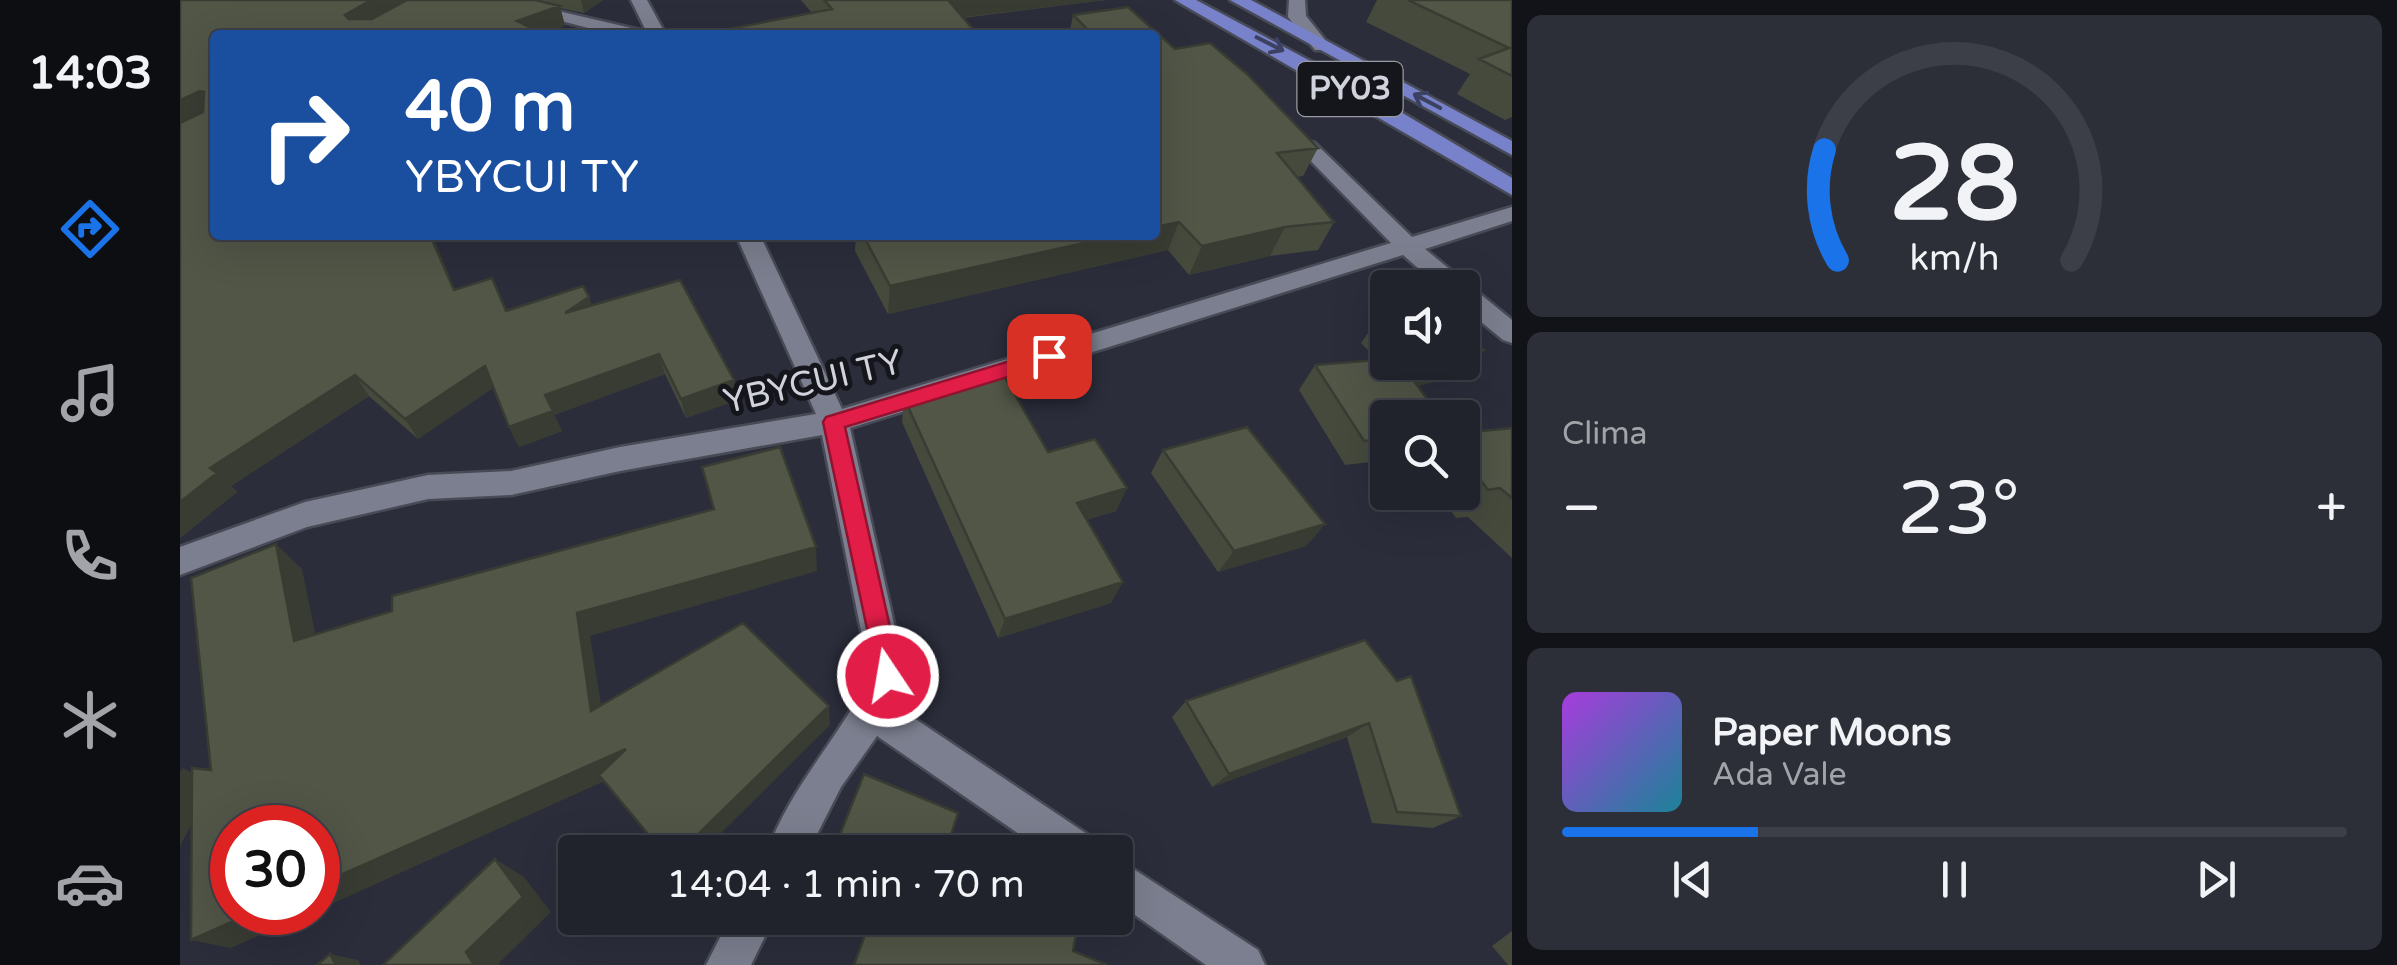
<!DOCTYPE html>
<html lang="es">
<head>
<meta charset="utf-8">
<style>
	:root { --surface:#20222c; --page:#2d2f38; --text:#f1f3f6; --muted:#a2a4a9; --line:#3d3f48; --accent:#1a73e8 }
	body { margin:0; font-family:"Varela Round",sans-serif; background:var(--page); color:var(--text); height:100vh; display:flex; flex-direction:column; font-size:38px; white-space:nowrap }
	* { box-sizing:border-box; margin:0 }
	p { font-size:32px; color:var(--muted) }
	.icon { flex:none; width:55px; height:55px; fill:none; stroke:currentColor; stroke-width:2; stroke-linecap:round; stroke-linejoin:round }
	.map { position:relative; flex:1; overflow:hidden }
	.drawer { display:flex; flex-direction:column; gap:15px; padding:15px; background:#121318; width:885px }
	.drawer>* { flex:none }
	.banner { position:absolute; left:30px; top:30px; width:950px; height:210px; border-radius:10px; box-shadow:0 10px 40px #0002,0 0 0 2px var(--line); background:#1a4fa0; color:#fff; overflow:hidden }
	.controls { position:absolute; left:1190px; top:270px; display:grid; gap:20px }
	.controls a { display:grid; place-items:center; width:110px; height:110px; border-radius:10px; background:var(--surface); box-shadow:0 10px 40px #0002,0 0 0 2px var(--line); font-size:50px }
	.speed { position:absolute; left:30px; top:805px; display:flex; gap:20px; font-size:50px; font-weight:700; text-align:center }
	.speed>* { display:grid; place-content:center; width:130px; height:130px; border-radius:50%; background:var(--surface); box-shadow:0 10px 40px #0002,0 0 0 2px var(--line); line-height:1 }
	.speed .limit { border:15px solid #d22; background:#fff; color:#111 }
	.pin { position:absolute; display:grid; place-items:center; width:85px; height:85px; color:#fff; margin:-42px; border-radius:20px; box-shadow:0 5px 15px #0006 }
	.me { position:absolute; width:110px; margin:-55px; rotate:348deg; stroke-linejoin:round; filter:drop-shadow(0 0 8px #0008) }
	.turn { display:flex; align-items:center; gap:35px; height:210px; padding:0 30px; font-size:45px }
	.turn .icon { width:130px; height:130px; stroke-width:2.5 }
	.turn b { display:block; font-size:70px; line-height:85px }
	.big { font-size:75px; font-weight:600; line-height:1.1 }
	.drawer .card { flex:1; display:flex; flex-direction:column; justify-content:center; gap:15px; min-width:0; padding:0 35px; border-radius:15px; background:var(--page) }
	.drawer .dial { align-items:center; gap:0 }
	.dial svg { height:260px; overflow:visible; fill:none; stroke:var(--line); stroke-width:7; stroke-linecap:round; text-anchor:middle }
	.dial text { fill:var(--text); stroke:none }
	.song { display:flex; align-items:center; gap:30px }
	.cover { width:120px; height:120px; border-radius:15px; background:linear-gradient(135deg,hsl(280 70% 55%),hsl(190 70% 35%)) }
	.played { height:10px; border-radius:5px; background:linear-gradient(90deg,var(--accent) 25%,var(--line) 25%) }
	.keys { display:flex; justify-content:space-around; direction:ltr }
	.heat { display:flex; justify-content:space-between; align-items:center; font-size:55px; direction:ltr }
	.trip { position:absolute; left:378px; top:835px; width:575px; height:100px; border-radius:10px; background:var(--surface); box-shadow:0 10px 40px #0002,0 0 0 2px var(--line); font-weight:600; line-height:100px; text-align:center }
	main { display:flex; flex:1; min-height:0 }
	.tab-bar { display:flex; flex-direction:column; width:180px; justify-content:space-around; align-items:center; background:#0d0e12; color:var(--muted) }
	.tab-bar .icon { width:70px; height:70px }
	.tab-bar .active { color:var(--accent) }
	.tab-bar b { font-size:45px; color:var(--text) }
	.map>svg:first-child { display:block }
</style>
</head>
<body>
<main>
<nav class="tab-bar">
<b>14:03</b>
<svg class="icon active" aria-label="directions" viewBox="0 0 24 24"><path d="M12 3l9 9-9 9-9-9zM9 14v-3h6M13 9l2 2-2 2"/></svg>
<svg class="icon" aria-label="music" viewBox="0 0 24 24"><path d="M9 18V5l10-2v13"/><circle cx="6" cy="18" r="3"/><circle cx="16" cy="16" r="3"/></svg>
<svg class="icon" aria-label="phone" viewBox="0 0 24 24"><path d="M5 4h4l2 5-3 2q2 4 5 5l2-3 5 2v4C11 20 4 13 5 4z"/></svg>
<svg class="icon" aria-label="climate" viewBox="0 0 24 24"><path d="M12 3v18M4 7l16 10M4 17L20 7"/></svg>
<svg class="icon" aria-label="car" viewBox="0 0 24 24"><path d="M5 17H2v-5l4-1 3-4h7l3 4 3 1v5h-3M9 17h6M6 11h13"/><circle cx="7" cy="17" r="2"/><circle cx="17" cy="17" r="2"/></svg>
</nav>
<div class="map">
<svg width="1332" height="965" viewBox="0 0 1332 965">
	<rect width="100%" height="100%" fill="#2b2d3b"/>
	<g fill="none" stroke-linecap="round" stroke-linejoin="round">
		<defs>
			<path id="minor" d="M301,0H331L464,31L467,35H435Z
				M451,0H467L486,35H468Z
				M1109,0H1125L1126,16L1150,46L1147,50H1135L1108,17Z
				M1128,141L1135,143L1232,237L1332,207V221L1245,249L1332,320V343L1323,340L1282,306V288H1261L1223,255L670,428L726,677L713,704L913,838L919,852H865L697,736L661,787L628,852H587C610,787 660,737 690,676L642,435L440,471L331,495L248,499L127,527L0,575V547L125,502L248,475L331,471L440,447L636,414L556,235H580L662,409L1211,243L1121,151L1118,147L1121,143Z
				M935,857L1078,950L1085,965H1026L935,901Z
				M550,918H594L571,965H526Z"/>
			<path id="highway" d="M995,0H1016L1177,86L1332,178V195Z
				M1050,0H1071L1332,141V155Z"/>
		</defs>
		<use href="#minor" stroke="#484b56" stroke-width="5"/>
		<use href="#highway" stroke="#484b56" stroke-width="5"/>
		<use href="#minor" fill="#7c7f8f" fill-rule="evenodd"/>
		<use href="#highway" fill="#7782cb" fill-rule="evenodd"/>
	</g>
	<path fill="#464a3d" d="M0,0H423L404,13L380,8L385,26L35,35L252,235L275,290L327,311L412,305L557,400L506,418L485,374L374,415L382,431L339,447L329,427L314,387L238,439L189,396L51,486L57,492L0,538Z
		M621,0H925L783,18L798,35H549V29L632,13Z
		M1197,0H1332V117L1325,120L1277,94L1290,74L1186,22Z
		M948,7L995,49L1030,43L1067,74L1138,148L1123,176L1117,177L1154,222L1138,250L1090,256L1009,275L988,250L708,314L675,251L676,235H975V35H889L893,15Z
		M1208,315V362H1282V374L1238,386L1208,418V460L1165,465L1119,390L1135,365L1198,360L1181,343L1199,318Z
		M724,398L868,452L947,488L936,511L906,520L931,603L818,638L722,422Z
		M1332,428V558L1288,517L1276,518L1258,492H1282V433Z
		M983,450L1145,524L1126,546L1038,572L971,473Z
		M1185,640L1281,816L1253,828L1192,823L1167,737L1032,787L992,717L1006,701Z
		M1332,931V965H1328L1312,946Z"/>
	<path fill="#393c32" d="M191,0H227L174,34L165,15Z
		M401,0H423L404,13Z
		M762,0H925L760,20Z
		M380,6L385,26L359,35H336L337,21Z
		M20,91L33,112L0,128V100Z
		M999,222L988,250L708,314L710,286L940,235H975V227Z
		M1105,227L1090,256L1009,275L1022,246Z
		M250,235H252L284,311L274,290Z
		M440,235H474L441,239Z
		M409,297L416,318L385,313Z
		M1304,350L1282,374L1227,389L1248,365L1256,362H1282V355Z
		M479,354L485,374L374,415L382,431L339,447L329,427L365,395Z
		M305,366L316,386L238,439L225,419Z
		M175,375L189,396L51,486L57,492L0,538V502L30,468Z
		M554,380L557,400L506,418L501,399Z
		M947,488L936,511L888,525L897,503Z
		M1145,524L1126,546L1038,572L1054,551Z
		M96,544L122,569L141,662L114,641Z
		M636,547L637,571L410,636L425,729L411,711L397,613Z
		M943,582L931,603L818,638L825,619Z
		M649,706L650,725L522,852H500Z
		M1189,723L1167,737L1032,787L1049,774Z
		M446,749L458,766L138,910V885Z
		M2,768L34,783L0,846V773Z
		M315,859L344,877L371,912L319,963L321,965H294L286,952Z
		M74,912H131L51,948L11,940Z
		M150,954L178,960L181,965H156Z"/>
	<path fill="#515647" stroke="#393c32" stroke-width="2.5" d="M0,0H191L165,15L169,19H192L227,0H355L380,6L337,21L349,27L336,35H35V235H250L274,290L312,278L326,311L403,286L409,297L385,313L500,280L554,380L501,399L479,354L365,395L373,411L329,427L305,366L225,419L175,375L30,468L37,473L0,502V123L23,112L24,92L20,91L0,100Z
		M644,0H768L798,35H552L549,29L652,9Z
		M1228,0H1332V76L1299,59L1329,48Z
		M948,7L995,49L1030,43L1067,74L1138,148L1097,153L1154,222L1105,227L1022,246L999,222L975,227V35H913L893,15Z
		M683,235H940L710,286Z
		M1208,315V326L1199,318Z
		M1282,331L1304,350L1282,355Z
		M1208,359V362H1220L1261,418H1208V439L1184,441L1135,365Z
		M823,374L868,452L915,439L947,488L897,503L943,582L825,619L724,398Z
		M1067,427L1145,524L1054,551L983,450Z
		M1332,428V498L1320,488L1308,490L1282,455V433Z
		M600,447L636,547L397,613L411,711L563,623L649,706L500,852H483L419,775L446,749L138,885V828H52V912H74L11,940L12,768L31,770L11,578L96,544L114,641L212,611V596L534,509L522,467Z
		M1185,640L1217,681L1231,676L1281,816L1217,812L1189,723L1049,774L1006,701Z
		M684,774L778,813L766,851L769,852H653Z
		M315,859L343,897L286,952L294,965H203Z
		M691,918H899L893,951L927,965H674Z
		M150,954L156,965H137Z"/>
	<defs><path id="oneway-shaft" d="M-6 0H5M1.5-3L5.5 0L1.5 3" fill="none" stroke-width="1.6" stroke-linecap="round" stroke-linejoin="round" transform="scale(2.5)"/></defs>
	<g stroke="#3c4162">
		<use href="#oneway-shaft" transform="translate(1090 44) rotate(27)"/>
		<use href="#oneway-shaft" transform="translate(1247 101) rotate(-152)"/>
	</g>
	<path fill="#e11d48" stroke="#92132f" stroke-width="2.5" d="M869,349L876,351V362L665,427L721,676L717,685L708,689L699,685L643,422L646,417Z"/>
	<g text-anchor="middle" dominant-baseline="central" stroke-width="10" stroke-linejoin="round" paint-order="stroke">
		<rect fill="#15161c" stroke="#999aa2" stroke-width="2.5" x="1117.5" y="62" width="105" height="54" rx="8"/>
		<g font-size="32" font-weight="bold" fill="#d1d3dc">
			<text x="1170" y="89">PY03</text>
		</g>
		<g font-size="35" fill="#d1d3dc" stroke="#15161c">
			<text transform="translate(633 382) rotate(-13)">YBYCUI TY</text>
		</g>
	</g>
</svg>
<div class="controls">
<a><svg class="icon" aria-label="sound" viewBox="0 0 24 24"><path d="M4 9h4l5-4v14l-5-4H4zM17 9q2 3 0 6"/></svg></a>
<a><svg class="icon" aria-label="search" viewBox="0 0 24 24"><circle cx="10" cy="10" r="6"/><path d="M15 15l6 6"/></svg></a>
</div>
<div class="speed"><div class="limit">30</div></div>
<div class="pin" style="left:869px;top:356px;background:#d93025"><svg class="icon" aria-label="arrive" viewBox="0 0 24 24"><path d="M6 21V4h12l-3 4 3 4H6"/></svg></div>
<svg class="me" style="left:708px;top:676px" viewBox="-20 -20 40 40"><circle r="17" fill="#e11d48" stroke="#fff" stroke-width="3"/><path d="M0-11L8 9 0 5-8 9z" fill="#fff"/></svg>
<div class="trip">14:04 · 1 min · 70 m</div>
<div class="banner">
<div class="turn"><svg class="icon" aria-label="right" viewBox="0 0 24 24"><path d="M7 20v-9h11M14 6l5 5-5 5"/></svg><div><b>40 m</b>YBYCUI TY</div></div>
</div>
</div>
<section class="drawer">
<div class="card dial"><svg viewBox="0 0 100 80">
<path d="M14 69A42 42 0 1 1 86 69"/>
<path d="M14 69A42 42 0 0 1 10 35" stroke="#1a73e8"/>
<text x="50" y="56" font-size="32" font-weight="700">28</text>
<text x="50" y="72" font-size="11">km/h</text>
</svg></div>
<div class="card"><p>Clima</p>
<div class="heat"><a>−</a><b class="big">23°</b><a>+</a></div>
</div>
<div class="card">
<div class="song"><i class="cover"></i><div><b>Paper Moons</b><p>Ada Vale</p></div></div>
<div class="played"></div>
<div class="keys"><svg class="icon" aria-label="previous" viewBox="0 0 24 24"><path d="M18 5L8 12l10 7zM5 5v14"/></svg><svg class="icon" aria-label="pause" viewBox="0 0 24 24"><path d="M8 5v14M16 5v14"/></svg><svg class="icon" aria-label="next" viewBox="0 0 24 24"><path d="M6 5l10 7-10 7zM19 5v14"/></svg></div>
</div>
</section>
</main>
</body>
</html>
